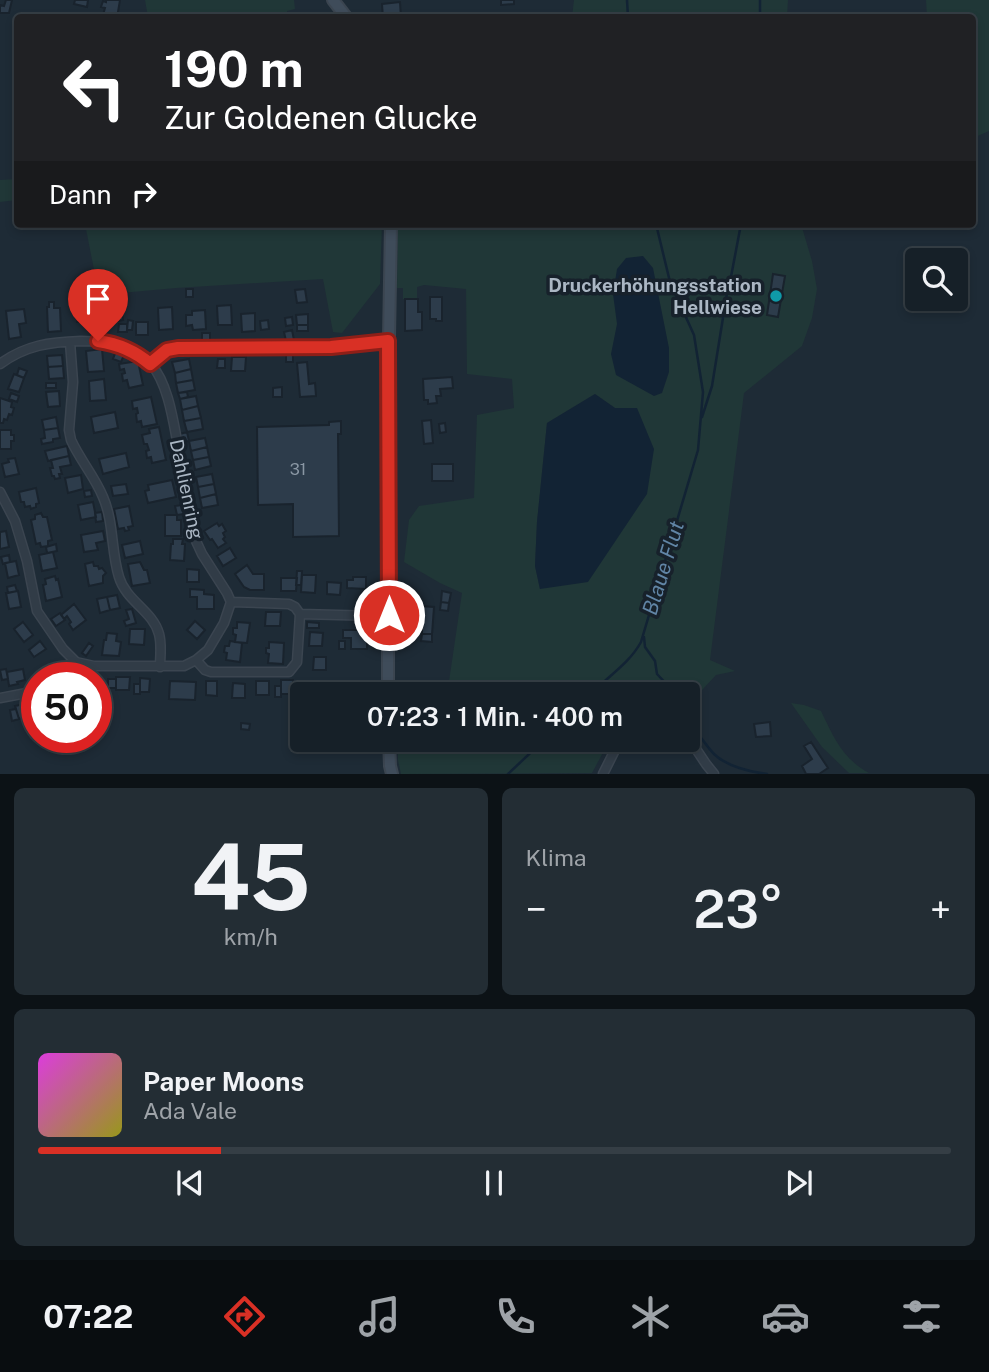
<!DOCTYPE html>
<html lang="de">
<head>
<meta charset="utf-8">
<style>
	:root { --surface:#162028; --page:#232d34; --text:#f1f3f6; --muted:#9ea3a8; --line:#353e45; --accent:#d93025 }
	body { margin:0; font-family:"Public Sans",sans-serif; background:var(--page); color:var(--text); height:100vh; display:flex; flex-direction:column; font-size:26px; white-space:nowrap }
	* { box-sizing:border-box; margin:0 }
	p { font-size:23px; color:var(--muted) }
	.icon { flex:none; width:38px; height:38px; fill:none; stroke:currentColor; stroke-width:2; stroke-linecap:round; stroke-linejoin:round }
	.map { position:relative; height:774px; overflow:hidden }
	.sheet { display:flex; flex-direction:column; gap:14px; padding:14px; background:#0c1216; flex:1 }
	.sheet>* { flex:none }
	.hud { position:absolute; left:14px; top:14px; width:962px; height:214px; border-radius:7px; box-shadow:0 4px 10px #0003,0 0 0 2px var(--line); background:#202124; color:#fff; overflow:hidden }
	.buttons { position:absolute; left:905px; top:248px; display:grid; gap:14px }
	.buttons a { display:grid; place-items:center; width:63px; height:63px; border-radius:7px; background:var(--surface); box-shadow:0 4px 10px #0003,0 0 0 2px var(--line); font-size:35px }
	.speed { position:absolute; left:21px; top:662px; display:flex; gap:14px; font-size:35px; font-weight:700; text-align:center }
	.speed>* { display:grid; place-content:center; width:91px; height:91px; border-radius:50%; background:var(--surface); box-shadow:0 4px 10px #0003,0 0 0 2px var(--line); line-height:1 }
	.speed .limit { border:10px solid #d22; background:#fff; color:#111 }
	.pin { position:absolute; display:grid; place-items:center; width:60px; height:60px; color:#fff; margin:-72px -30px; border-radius:50% 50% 50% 0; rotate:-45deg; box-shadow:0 0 7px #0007 }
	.pin .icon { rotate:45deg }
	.me { position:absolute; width:77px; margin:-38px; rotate:0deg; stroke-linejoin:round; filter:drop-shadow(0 0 5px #0008) }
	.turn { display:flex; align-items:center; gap:24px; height:147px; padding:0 35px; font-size:32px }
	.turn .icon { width:91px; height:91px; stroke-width:2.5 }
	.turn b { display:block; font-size:49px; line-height:60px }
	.then { display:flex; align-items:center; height:66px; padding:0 35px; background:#0003; gap:14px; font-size:26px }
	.big { font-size:52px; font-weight:600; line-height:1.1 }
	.sheet .widget { flex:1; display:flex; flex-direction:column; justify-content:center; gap:10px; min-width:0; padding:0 24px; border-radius:10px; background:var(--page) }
	.sheet .dial { align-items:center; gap:0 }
	.dial b { font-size:91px; line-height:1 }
	.song { display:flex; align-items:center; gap:21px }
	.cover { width:84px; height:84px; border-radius:10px; background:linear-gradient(135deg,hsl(300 70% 55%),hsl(60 70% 35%)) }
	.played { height:7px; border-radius:4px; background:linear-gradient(90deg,var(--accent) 20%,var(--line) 20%) }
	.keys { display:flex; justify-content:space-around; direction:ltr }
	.heat { display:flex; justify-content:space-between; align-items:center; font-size:38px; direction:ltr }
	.sheet .tiles { flex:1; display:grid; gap:14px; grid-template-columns:1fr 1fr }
	.widget:last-child { grid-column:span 2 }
	.trip { position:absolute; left:290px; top:682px; width:410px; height:70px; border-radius:7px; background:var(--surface); box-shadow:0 4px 10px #0003,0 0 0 2px var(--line); font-weight:600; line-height:70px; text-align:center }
	.tabs { display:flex; height:112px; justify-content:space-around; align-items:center; background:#090d10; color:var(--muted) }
	.tabs .icon { width:49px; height:49px }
	.tabs .selected { color:var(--accent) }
	.tabs b { font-size:32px; color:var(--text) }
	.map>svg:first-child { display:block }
</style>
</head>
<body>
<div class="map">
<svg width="989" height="774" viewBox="0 0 989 774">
	<rect width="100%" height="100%" fill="#1e2b36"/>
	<path fill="#203737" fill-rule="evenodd" d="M145,0H294L295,9L287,11L288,17H148Z
		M574,0H788L787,17H572Z
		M926,0H989V131L973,138V18L927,17Z
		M17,179V200L0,202V180Z
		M85,224H382L380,284L342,333L333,332L323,279L176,288L99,295Z
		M398,224H689L690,228H707L711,224H801L812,261L817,289L812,318L802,346L744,393L710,660L735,671L716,675L690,703L688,708V695H447L462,593L440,583L404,562L409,520L419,506L474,498L477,415L514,408L512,379L467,374L466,289L424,285L417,287V299H403V288H397ZM595,394L615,408L540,589L535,566L537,522L547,423Z
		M791,703L804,705L821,711C834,738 842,758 869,773H849L822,747Z
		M398,740H612L607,745L592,773L401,774L398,760Z"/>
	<path fill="#122334" d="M643,256L653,268L669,348V372L662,393L654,396L616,375L611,354L617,324L613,294L617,269L626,258Z
		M595,394L615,408H637L654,449L647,494L588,582L540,589L535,566L537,522L547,423Z"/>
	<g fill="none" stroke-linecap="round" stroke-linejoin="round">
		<path stroke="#122334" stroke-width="2.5" d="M627,0L628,18
			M760,18V0
			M730,282L741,224
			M702,417L712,386L727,293
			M644,637L645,647L655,661L657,674L672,690L673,695
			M590,695C607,677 629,664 641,642L698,450L703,392L694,335L670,282L656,224
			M688,725C700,733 704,744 714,754C726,766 750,772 767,774
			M508,774L544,740"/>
	</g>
	<path fill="#2d3c4b" stroke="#19232d" stroke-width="2" d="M6,0H12L9,13H0V5L4,6Z
		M75,0H88L87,7L74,4Z
		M106,0H120L117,18L103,15L105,8L101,7L103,1L106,2Z
		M501,0H514V4L501,5Z
		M400,2L401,18H383L382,4Z
		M773,274L785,276L778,317L767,315Z
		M186,289H193V297H186Z
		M305,289L307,302L297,303L295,290Z
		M430,297H442V321H436V319H430Z
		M405,299H418V312H422V330L405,331Z
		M49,302H54V308H60L61,331L48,332L47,307H49Z
		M231,305L232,325H218L217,306Z
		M121,306L123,320L106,323L103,309Z
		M77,307H95V322H77Z
		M172,307L173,329L159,330L158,308Z
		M24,309L26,323L19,324L21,337L9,339L6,311Z
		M205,310L206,329L193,330L192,325L186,326V315H192V311Z
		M255,313V331L242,332L241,314Z
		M308,314V325H297L296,315Z
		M292,317L293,325L286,326L285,318Z
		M128,320L133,321L132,330H127Z
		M268,320L269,329L261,330L260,321Z
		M136,322H148V335H136Z
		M119,324H127V332H118Z
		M297,325H308V331H297Z
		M292,330L294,340L286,341L284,332Z
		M202,333H210V340H202Z
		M102,349L104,371L88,372L86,351Z
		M116,351L124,355L121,362L113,359Z
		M286,354H293V362H286Z
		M62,355L63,366L48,367L47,356Z
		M232,357H246L245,371H231Z
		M189,359L191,369L175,373L172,362Z
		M218,359H225V368H217Z
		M138,361L143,385L129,388L127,380L123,381L122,374L125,373L124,369L120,370L119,364Z
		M307,362L309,384L315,383L316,396L300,397L297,363Z
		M63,366L64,378L49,379L48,367Z
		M19,368L27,371L24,378L17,375Z
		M191,369L193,380L176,383L175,373Z
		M14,374L24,378L19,392L8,389Z
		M452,377L453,388L440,389L441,396H436L437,403L428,404V400H424L423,379Z
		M104,379L106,400L90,401L89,381Z
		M193,380L195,390L178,393L176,383Z
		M46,383H56V388H46Z
		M282,387V397H273V388Z
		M59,391L60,406L48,407L46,392Z
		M187,392L188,397L180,399L178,393Z
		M11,393L19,396L17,402L9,399Z
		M196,396L198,406L182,410L180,399Z
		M151,397L157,424L142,427L141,421L137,422L136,414L138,413L137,408L133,409L132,401Z
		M0,398L12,402L11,407L14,408L12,415L9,414L7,420L4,419L3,423H0Z
		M198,406L201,418L184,421L182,410Z
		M115,412L118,428L94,433L91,417Z
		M56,417L58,428L44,430L42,420Z
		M201,418L203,429L187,432L184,421Z
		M431,420L433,443L424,444L422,421Z
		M341,421V434H338L339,536L293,537V504L258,505L257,427L329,425V422Z
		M445,423L446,432L440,433L439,424Z
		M159,427L166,460L152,463L151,457L147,458L146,451L149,450L147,444H144L142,435L150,433L149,429Z
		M58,428L60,438L53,439V442L42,444L41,439L45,438L44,430Z
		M0,430H11V435H14V441H11V449H0Z
		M187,432L189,441L182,442L180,434Z
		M205,438L207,447L191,451L189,441Z
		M67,446L69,456L48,461L45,451Z
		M207,447L209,457L193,460L191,451Z
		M126,453L129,467L103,474L99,459Z
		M69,456L71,465L60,467L62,474H59L60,478L55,479L54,476H52L50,468H53L51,460Z
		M209,457L211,466L195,470L193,460Z
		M15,458L19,474L5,477L2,464L9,462L8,459Z
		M432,464H453V481H432Z
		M212,474L214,484L198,487L196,477Z
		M81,475L83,489L68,493L65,478Z
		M172,480L176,497L148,503L145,491L149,490L148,485Z
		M126,484L128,494L113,496L111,486Z
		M214,484L216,494L200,498L198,487Z
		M36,488L39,503L36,504V507L31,509L30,506L25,507L24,502H21L19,492Z
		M91,490L92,496L85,497L84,491Z
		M216,494L218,505L202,508L200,498Z
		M93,502L96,517L81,520L78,505Z
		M182,505L184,514L177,515L175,506Z
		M129,506L133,526L128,527L129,530L125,531L124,528L118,529L114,509Z
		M102,512L103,521L96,522L95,513Z
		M41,513L43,517H47L52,540L48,541V546L41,547L40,543L36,544L31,520L35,519V515Z
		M165,515H177V520H181V536H165Z
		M217,523L219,526L222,524L226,531L223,533L225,537L223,539L226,543L218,548L212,539L210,540L204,531Z
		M6,531L9,547L0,549V532Z
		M103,531L105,541L96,543L98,550L84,552L81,535Z
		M173,539H183L182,544H185L184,561L170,560L171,544H173Z
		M140,541L143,554L125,558L122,545Z
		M56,544L57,551L47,553L46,547Z
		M230,548L236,558L223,566L217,556Z
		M53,552L57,568L42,571L39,555Z
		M9,555L10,562L3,564L1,557Z
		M16,561L19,575L8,578L5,563Z
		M93,562L94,566H98L99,569L102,568L106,573L103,576V583L89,586L85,564Z
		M140,562L144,570H147L150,583L132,586L128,564Z
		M247,565L253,574H264V590H250L244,587L235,574Z
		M187,569L199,570V582H187Z
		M297,571H302L301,585H296Z
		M302,575H316L315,593L301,592Z
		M55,576L56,580L58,579L62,597L46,601L43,585L46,584L45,579Z
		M353,577H366V589L347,588V580H353Z
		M281,578H297L296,591H281Z
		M327,582L341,583L340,595L327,594Z
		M15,585L17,591L8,593L7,587Z
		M190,589L204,590V594L214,595V609H197V597H190Z
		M18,591L21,607L9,609L6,593Z
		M442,591L451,593L449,603L441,602Z
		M117,595L120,608L110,610L107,597Z
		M107,597L110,610L100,613L97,599Z
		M441,602L449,603L448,611L440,610Z
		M74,604L86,620L73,630L69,624L71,622L67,616L64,619L61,615Z
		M420,606L434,607L432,634H422V620L420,619Z
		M132,609L136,623L126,626L124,621L129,619L126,610Z
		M266,612H281L280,626H265Z
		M60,613L65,620L56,626L51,619Z
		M195,621L205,630L197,639L187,630Z
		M23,622L33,635L24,642L14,629Z
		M237,622L250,623L247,643L235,642L236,635L233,634V628H237Z
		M307,622L319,623V628H307Z
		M130,629H145L144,645L129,644Z
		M343,630H367V649H351V638H343Z
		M310,632L323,633L322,646H309Z
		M107,633L117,634L116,641L121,642L119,656L102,655L104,640H106Z
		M422,634H432V642L421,641Z
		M40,641L46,649L34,657L29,650Z
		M230,641L242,643L240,662L226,660L227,653L224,652L225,646H229Z
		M339,641H345V649H339Z
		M269,642L284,643L283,664L268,663L269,654L266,653V648H269Z
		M89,643L93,646L86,656L82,653Z
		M314,657H326V670H313Z
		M6,669L8,679L2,680L0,670Z
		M23,669L25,680L17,682L18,684L9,686L7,672Z
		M116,677H130L129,690H116Z
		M140,678L150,679L149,692H140Z
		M108,679H116V688H108Z
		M281,680H293V694H281Z
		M170,681L196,682L195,700L169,699Z
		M206,681H217V696L206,695Z
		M256,681H269V695H256Z
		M313,681L325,682V695H313Z
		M233,683L245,684V698H232Z
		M134,684H140V694H134Z
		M275,686H281V697H275Z
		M302,688H310V695H303V701H301Z
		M29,703L32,715L19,719L15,706Z
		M16,709L19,719L12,721L10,710Z
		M770,722L771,736L756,737L754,724Z
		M241,723L250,724L249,730L241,729Z
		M811,742L828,768L819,774H806L802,766L812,759L804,746Z"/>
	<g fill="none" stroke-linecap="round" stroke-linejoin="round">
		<defs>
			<path id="minor" d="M70,342L73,382L69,430L71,440C80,460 95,477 103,497C114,522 111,552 119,577C126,601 153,611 159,634C162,645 160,657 160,667
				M0,364C26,345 50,342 81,341C106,341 133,345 151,364C170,386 174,428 180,456C185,484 191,512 196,541L202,554L227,593L231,602L224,623L208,650L196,660L184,666H94L76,662L63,649L37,611L27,561L15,521L0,492
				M151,364L167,350L178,348L331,347L388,341
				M300,614L377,616
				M196,660L205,670L211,672H289L297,662L300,614L295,607L289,604L231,602
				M66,677L76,662
				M0,698L37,691
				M688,737L706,764L714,774
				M603,774L619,742L623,740"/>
			<path id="secondary" d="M333,0L347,18
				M388,695V395L391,224
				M389,740L390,766L392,774"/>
		</defs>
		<use href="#minor" stroke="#3b4550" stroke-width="11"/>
		<use href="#secondary" stroke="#3b4550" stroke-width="14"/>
		<use href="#minor" stroke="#313c47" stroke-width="8"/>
		<use href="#secondary" stroke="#3f4c5a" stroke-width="10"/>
	</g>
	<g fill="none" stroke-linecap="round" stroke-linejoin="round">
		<defs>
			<path id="route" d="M98,341C119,344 135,351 150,364L167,350L178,348L331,347L388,341L389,615"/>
		</defs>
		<use href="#route" stroke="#8d1f18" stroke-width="18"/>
		<use href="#route" stroke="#d93025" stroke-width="12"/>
	</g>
	<circle fill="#0f9aa8" stroke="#17212b" stroke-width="2.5" cx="776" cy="296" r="7"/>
	<g text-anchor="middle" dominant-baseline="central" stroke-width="7" stroke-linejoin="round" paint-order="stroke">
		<g font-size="16" fill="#8a97a4">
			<text x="298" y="469">31</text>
		</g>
		<g font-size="19" font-weight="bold" fill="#abb7c4" stroke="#17212b" text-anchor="end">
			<text x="762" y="285">Druckerhöhungsstation<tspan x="762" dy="22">Hellwiese</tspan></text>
		</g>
		<g font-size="19" fill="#abb7c4" stroke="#17212b">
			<text transform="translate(187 489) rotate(78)">Dahlienring</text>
		</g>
		<g font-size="21" font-style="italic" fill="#6185a6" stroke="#17212b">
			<text transform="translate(663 568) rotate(-73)">Blaue Flut</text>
		</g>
	</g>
</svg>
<div class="buttons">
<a><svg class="icon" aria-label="search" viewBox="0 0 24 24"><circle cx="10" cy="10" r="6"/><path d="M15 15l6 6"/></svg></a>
</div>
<div class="speed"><div class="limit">50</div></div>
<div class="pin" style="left:98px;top:341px;background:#d93025"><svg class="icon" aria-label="arrive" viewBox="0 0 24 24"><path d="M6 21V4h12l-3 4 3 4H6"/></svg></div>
<svg class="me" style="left:389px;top:615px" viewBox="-20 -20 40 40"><circle r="17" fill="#d93025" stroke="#fff" stroke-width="3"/><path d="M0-11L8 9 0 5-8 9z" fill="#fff"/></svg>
<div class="trip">07:23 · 1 Min. · 400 m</div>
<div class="hud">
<div class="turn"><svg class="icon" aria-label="left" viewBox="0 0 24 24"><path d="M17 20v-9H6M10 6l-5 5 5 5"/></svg><div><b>190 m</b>Zur Goldenen Glucke</div></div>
<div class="then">Dann<svg class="icon" aria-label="right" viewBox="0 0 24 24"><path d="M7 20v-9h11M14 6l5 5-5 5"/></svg></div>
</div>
</div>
<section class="sheet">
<div class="tiles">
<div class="widget dial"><b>45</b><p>km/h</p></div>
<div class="widget"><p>Klima</p>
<div class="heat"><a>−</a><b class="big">23°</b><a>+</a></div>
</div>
<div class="widget">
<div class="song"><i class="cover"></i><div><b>Paper Moons</b><p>Ada Vale</p></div></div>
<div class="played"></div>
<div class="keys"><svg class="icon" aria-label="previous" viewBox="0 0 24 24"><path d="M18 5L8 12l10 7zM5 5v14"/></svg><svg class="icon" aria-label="pause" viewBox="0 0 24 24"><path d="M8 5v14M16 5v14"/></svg><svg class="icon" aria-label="next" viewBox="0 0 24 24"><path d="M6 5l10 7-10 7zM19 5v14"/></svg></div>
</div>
</div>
</section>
<nav class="tabs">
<b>07:22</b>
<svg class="icon selected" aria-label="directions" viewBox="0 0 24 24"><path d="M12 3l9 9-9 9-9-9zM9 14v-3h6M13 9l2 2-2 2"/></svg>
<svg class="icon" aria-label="music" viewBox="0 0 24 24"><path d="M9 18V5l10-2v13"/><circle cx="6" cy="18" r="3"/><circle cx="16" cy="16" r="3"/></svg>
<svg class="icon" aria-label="phone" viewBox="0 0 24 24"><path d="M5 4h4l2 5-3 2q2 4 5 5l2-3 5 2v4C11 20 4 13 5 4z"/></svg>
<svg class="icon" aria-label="climate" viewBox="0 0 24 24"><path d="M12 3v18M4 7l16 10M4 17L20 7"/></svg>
<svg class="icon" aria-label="car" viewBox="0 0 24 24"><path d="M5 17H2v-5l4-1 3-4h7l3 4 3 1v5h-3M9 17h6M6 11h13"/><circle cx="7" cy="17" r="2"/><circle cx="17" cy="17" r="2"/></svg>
<svg class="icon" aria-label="filters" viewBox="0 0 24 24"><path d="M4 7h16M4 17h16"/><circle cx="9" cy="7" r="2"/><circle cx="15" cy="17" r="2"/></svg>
</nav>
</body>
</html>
